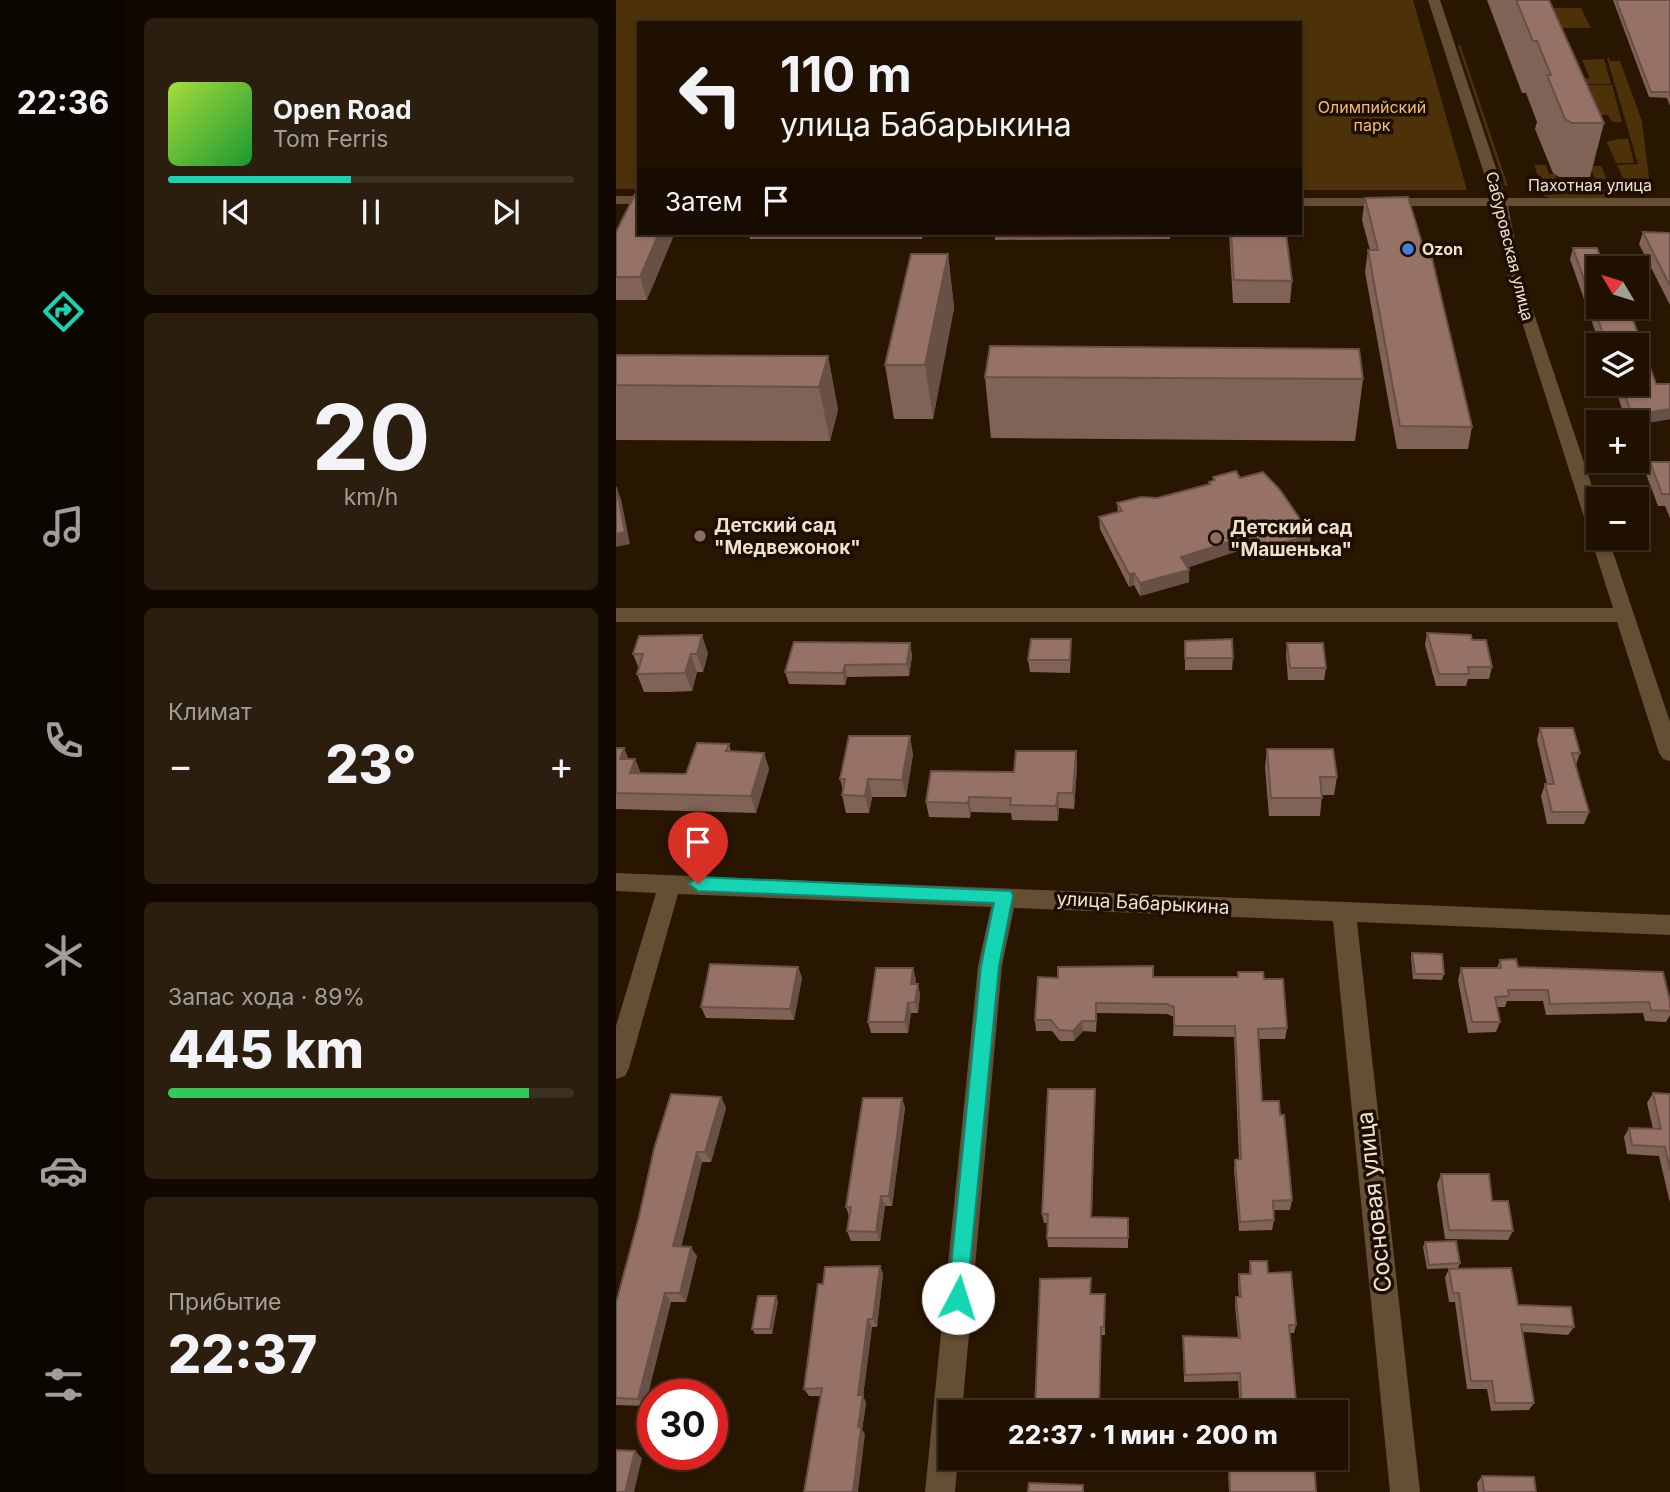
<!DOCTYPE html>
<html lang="ru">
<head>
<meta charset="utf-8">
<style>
	:root { --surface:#1f1000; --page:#2c1e0f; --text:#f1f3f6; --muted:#a19d99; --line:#3c3022; --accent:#15d5b3 }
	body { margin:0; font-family:Inter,sans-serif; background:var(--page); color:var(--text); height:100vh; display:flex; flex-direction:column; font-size:26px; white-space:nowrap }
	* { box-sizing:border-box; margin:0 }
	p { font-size:23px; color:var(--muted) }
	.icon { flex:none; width:38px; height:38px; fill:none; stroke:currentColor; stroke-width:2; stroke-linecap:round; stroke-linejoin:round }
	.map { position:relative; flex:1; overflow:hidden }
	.side { display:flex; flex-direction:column; gap:18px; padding:18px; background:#110900; width:490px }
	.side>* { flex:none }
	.banner { position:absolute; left:21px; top:21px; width:665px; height:214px; border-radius:0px; box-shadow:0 2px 5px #0004,0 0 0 2px var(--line); background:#1f1000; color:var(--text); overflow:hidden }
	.needle { width:46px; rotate:308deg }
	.fabs { position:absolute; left:970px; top:256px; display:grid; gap:14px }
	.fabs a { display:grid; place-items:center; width:63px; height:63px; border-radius:0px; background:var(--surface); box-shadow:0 2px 5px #0004,0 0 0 2px var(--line); font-size:35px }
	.speed { position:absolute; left:21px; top:1379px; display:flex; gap:14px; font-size:35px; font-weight:700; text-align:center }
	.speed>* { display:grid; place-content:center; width:91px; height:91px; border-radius:50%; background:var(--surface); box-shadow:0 2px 5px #0004,0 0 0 2px var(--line); line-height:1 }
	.speed .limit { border:10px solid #d22; background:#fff; color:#111 }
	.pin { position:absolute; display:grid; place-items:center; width:60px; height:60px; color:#fff; margin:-72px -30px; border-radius:50% 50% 50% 0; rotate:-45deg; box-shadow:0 0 7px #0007 }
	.pin .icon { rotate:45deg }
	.me { position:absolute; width:77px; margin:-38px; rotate:5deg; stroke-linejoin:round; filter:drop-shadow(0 0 5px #0008) }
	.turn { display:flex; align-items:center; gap:24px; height:147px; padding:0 28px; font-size:32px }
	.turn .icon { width:91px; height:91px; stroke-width:2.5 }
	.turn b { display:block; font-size:49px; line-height:60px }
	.then { display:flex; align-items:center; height:66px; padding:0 28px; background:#0003; gap:14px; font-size:26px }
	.big { font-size:52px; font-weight:800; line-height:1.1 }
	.side .tile { flex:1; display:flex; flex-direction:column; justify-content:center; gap:10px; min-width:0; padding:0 24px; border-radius:10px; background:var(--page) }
	.side .dial { align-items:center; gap:0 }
	.dial b { font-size:91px; line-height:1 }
	.song { display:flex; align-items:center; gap:21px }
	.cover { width:84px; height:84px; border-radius:10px; background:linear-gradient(135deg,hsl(80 70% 55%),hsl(130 70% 35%)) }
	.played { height:7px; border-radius:4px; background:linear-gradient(90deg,var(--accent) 45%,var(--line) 45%) }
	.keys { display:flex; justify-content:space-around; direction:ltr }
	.heat { display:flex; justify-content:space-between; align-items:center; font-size:38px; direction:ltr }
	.charge { height:10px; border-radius:5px; background:linear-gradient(90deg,#34c759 89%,var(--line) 0) }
	.trip { position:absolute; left:322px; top:1400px; width:410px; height:70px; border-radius:0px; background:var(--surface); box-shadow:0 2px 5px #0004,0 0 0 2px var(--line); font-weight:800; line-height:70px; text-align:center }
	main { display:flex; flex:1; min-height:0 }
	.dock { display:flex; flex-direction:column; width:126px; justify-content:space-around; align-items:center; background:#0c0600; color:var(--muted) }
	.dock .icon { width:49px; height:49px }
	.dock .active { color:var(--accent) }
	.dock b { font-size:32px; color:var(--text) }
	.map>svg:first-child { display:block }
</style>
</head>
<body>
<main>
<nav class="dock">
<b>22:36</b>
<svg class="icon active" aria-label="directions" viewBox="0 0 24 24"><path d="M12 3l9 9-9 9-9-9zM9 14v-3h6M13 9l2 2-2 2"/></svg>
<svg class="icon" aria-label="music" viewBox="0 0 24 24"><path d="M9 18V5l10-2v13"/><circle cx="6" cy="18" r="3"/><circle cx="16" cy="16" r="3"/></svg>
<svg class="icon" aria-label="phone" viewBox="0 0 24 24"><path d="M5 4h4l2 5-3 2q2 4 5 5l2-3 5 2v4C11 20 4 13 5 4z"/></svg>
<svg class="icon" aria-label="climate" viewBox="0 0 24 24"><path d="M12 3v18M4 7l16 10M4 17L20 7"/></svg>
<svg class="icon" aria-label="car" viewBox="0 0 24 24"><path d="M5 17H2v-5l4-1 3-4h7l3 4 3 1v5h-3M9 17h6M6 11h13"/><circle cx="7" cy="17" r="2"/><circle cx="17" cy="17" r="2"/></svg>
<svg class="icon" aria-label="filters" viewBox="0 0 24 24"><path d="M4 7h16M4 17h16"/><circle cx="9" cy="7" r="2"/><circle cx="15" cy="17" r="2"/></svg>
</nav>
<section class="side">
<div class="tile">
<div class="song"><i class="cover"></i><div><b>Open Road</b><p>Tom Ferris</p></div></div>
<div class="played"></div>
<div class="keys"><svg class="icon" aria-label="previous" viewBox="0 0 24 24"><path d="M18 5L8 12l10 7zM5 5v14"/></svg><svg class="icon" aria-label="pause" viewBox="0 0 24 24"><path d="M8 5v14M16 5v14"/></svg><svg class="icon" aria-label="next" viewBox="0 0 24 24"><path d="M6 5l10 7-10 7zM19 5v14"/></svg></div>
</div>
<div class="tile dial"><b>20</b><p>km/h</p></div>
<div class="tile"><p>Климат</p>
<div class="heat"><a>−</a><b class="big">23°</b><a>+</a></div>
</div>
<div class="tile"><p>Запас хода · 89%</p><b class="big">445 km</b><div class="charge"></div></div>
<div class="tile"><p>Прибытие</p><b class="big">22:37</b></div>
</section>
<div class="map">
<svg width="1054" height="1492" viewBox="0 0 1054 1492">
	<rect width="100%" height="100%" fill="#291600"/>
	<path fill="#4d3108" d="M0,0H797L851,190H684V23H23V189H0Z
		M930,8H965L975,28H945Z
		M844,44L892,186H889L842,46Z
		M993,57L994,61H1004L1026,121L1035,195L1011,187L1001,165L1022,164L991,58Z
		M988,59L995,84H964L965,79L974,78L966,60Z
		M967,85H996L1006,122H996L992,115H985Z
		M1002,139H1012L1018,163H1000L991,142Z
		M918,165H930L933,174H939L941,179H979L974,166H985L994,186H926Z
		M925,190H999L1000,193L993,198H934L928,196Z"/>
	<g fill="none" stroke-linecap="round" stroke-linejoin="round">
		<path fill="#644e34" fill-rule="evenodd" d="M812,0H824L890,198H1054V206H892L906,278L982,504V537H992L1054,722V761L1047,759L1043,753L1001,622H0V608H997L892,278L878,206H684V198H876Z
			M0,196H23V204H0Z
			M0,873L1054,915V935L741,922L804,1492H774L717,921L398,908L386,966L346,1412H334V1458H342L339,1492H309L362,966L375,907L62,894L13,1068L9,1076L0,1079V1026L40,893L0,891Z"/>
	</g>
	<path fill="#806257" d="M871,0H933L988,123L974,177H943L937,173L919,129L921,122L910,93H906Z
		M997,0H1054V106L1051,98L1033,97Z
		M19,194L31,300H0V232Z
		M749,198L856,427L852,449H781L749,272L752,250H754L746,220Z
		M1027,232L1054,233V305L1023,244Z
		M133,233H307L306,239H134Z
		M379,233H554V239L379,240Z
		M613,233H670L676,281L674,303H617Z
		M957,248L982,268L1040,384H1054V419L1031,423L1010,420L997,383H1020V345H984L954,259Z
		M332,254L338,308L317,419H278L269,365Z
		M0,355L212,356L222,410L214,441L0,440Z
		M369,377L747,379L739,441L375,438Z
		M1034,462H1054V518L1049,506H1042L1030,474Z
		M597,477L624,478L695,535L693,547L646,560L637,546L571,567L573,570V582L524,596L518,585L513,587L484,529L483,517L502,512L501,503L541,498L593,485V482L597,481Z
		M811,633L856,640L876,667L873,679H852L850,686H820L809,645Z
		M569,641L617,658L616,670H569Z
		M294,643L296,656L293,676L231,677L229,685L173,684L169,672Z
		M671,643L710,668L708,680H672L670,655Z
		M455,651L454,673L414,672L412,660Z
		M92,653L87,672H81L76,691L54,692H28L21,674L23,669L17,654Z
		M924,728L964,753L960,765L973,812L968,824H931L925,796L929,784H931L921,740Z
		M113,744L115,752L148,753L153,769L140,813L0,809V748H8L12,759H19L25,774H70Z
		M651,749L721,777L718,795H706L704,816H653L649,767Z
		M460,751L461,767L458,809L443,808L442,821L396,820L395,813L355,812L354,818L313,817L310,802Z
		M297,754L290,797H256L253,813H230L226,795L227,790L224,779Z
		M796,953L828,974L826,980L797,979L795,958Z
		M884,960L902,967L1054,1001V1015L1050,1022L1029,1021L1027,1013L930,1015L927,1001H891L889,1007H881L884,1022L880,1032L852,1033L842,980L845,968H881Z
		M182,967L186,978L178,1020L90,1018L85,1007Z
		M622,972L648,979L671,1028L669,1039H643L646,1101L664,1115L676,1200L674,1210H657L658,1220L656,1230L623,1231L618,1169L619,1160H623L618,1037L557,1036L558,1017L551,1014L481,1013L480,1032L467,1031L458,1041H444L436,1031H420L419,1020L537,977H622Z
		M300,979L299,984H302L304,995L302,1013H295L292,1033H255L252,1022Z
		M479,1089L476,1217L512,1218V1248L432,1247L431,1238L432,1223H428L426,1214Z
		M1037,1093L1054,1094V1203L1043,1156L1011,1154L1008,1137L1013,1128L1037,1129L1031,1103Z
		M105,1097L110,1108L95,1162H86L65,1247L81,1256L70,1302H55L29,1406L0,1405V1303Z
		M286,1098L289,1108L276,1206H269L264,1241H235L231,1231L233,1216L230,1207Z
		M825,1174L876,1201L897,1231L892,1240L829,1239L821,1184Z
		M809,1242L844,1263L842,1268L811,1269L807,1247Z
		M634,1261L652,1273L680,1325L678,1333H674L681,1412H624L622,1381L568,1382L567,1336L622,1338L619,1305L620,1297H623L622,1283L623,1274H633Z
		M264,1266L267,1274L261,1327H256L247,1396L250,1403L246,1430L249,1434L204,1396H193L188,1389L207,1284Z
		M833,1269L902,1305L958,1327L952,1335L907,1332L918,1403L913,1410L875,1411L871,1389H851L839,1302H833L829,1277Z
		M475,1278V1294H489V1335H485L419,1412Z
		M162,1301L156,1334H139L136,1329Z
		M565,1458H592L591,1461H565Z
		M613,1459L700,1492H613L612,1466Z
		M866,1476L920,1492H862L861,1483Z"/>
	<path fill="#685047" d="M43,233H59L31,300L24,277Z
		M332,254L338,308L317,419L309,365Z
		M212,356L222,410L214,441L203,387Z
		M1054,409V419L1031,423L1035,412Z
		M0,487L5,499L14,544L0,547Z
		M638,534L637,546L565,570V557Z
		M695,535L693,547L646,560L647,548Z
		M573,570V582L524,596V583Z
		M518,573V585L513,587V574Z
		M86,635L92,653L87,672L81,654Z
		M294,643L296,656L293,676L291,664Z
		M75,654L81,672L76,691L69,673Z
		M229,665L231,677L229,685L227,673Z
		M294,736L297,754L290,797L286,780Z
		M8,748L15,765L4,759Z
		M460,751L461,767L458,809L457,793Z
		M148,753L153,769L140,813L135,796Z
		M19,759L26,776L14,773Z
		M252,779L256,797L253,813L249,796Z
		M442,793L443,808L442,821L440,806Z
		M353,797L355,812L354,818L352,803Z
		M182,967L186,978L178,1020L174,1009Z
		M297,968L300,979L298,995L295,984Z
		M302,984L304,995L302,1013L299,1002Z
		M292,1003L295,1013L292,1033L289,1022Z
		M466,1021L467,1031L458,1041L457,1031Z
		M479,1089V1099L475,1227V1217Z
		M105,1097L110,1108L95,1162L89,1152Z
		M286,1098L289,1108L276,1206L273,1196Z
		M81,1152L86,1162L63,1256L57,1246Z
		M265,1196L269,1206L264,1241L260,1232Z
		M75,1247L81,1256L70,1302L64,1293Z
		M264,1266L267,1274L261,1327L257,1319Z
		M49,1293L55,1302L29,1406L22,1399Z
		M160,1296L162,1301L156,1334L154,1329Z
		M252,1319L256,1327L247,1396L250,1403L246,1430L249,1434L242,1492H237L242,1395Z
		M19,1451L26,1458L18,1492H9Z"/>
	<path fill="#957265" stroke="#685047" stroke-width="2" d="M900,0H933L988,123H956L949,119L931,75H935L921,41H917Z
		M1000,0H1054V96L1053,92H1035Z
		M19,194H23V233H43L24,277H0V232Z
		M792,197L808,250H814L856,427L784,426L752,250H762L749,198Z
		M1027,232L1054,233V286Z
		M615,233H670L676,281L618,280Z
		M957,248H981L988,268H982V306H1012L1040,384H1054V409L1035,412L1014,409L1005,383H1020V345H991Z
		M295,254H332L309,365H269Z
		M374,346L743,349L747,379L369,377Z
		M0,355L212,356L203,387L0,385Z
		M1034,462H1054V494H1046Z
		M620,471L624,478L647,472L664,490L695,535L647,548L638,534L565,557L573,570L524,583L518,573L513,574L483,517L506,511L501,503L525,497L541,498L594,484L593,482L599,480L597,477Z
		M0,487L9,532L0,534Z
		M811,633L855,635L856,640H870L876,667H852L853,674H823Z
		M86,635L81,654H75L69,673L21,674L27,654H17L23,636Z
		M415,639H455L454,660H412Z
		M616,639L617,658H569V641Z
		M178,642L294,643L291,664L229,665L227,673L169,672Z
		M671,643H707L710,668H674Z
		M924,728H957L964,753H956L973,812H936L929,784H938Z
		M233,736H294L286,780L252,779L249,796L226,795L229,779H224Z
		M81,743L113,744L110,751L148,753L135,796L0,793V748H8L4,759H19L14,773L70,774Z
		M651,749H717L721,777H704L706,798H655Z
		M400,751H460L457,793H442L440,806L394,805L395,798L353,797L352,803L310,802L315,771L398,772Z
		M796,953L826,954L828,974H799Z
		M900,959L902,967L1047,972L1054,1001V1011L1035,1010L1033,1002L934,1004L932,990H892L893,996L879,997L884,1022H856L845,968H885L884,960Z
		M94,964L182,967L174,1009L85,1007Z
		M537,966V977H622V972H647L648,979H667L671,1028L642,1029L646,1101H663L664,1115H668L676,1200L657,1201L658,1220L624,1222L619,1160L625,1159L619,1026H558V1007L551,1004L480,1003V1021H466L457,1031L443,1030L435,1020H419L422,977L442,978V967Z
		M260,968H297L295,984H302L299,1002L292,1003L289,1022H252Z
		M432,1089H479L475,1217L512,1218V1238H431L432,1214H426Z
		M1037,1093L1054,1094V1171L1049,1147L1016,1145L1013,1128L1045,1129Z
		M55,1094L105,1097L89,1152H81L57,1246L75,1247L64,1293H49L22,1399L0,1398V1303L23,1217L38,1149Z
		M247,1098H286L273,1196H265L260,1232L231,1231L235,1207H230Z
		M825,1174H873L876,1201H892L897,1231L833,1230Z
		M840,1241L844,1263L813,1265L809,1242Z
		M634,1261H651L652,1273L675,1272L680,1325H673L681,1412H626L624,1373L569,1375L567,1336L624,1338L620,1297H625L623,1274H635Z
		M264,1266L257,1319H252L242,1395H247L242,1427H245L237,1492H188L206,1388L188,1389L202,1284H207L209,1267Z
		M895,1268L902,1305L955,1307L958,1327L905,1324L918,1403H879L876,1381H855L843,1293H837L833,1269Z
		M475,1278L474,1294H489L488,1327H485L483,1412H419L424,1279Z
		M142,1296H160L154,1329H136Z
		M0,1450L19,1451L9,1492H0Z
		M613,1459H698L700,1492H614Z
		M866,1476L918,1477L920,1492H868Z
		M413,1483L467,1485V1492H412Z"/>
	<path fill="#15d5b3" stroke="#0e8a74" stroke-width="2" d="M82,877L395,891L397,896L383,966L350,1306L342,1309L335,1306L332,1298L365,966L378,903L82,891L73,884Z"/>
	<circle fill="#3f7fe0" stroke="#1c0e00" stroke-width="2.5" cx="792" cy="249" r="7"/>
	<g fill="#8d6e63" stroke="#1c0e00" stroke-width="2.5">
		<circle cx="84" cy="536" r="7"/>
		<circle cx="600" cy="538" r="7"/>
	</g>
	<g text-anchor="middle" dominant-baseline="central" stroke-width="7" stroke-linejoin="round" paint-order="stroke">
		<g font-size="16" fill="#f8bc70" stroke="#1c0e00">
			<text x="756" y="107">Олимпийский<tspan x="756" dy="18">парк</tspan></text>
		</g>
		<g font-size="16" fill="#eee1d2" stroke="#1c0e00">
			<text x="974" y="185">Пахотная улица</text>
			<text transform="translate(894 246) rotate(76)">Сабуровская улица</text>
		</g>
		<g font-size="16" font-weight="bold" fill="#eee1d2" stroke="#1c0e00" text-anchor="start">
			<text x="806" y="249">Ozon</text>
		</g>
		<g font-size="19" font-weight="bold" fill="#eee1d2" stroke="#1c0e00" text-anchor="start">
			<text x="98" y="525">Детский сад<tspan x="98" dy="22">"Медвежонок"</tspan></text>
			<text x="614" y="527">Детский сад<tspan x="614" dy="22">"Машенька"</tspan></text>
		</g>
		<g font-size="19" fill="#eee1d2" stroke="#1c0e00">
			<text transform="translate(527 903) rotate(3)">улица Бабарыкина</text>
		</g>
		<g font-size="23" fill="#eee1d2" stroke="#1c0e00">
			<text transform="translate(758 1202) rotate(-96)">Сосновая улица</text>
		</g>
	</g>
</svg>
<div class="fabs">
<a><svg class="needle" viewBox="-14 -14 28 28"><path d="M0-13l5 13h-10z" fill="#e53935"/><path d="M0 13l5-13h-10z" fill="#a19d99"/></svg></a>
<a><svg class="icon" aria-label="layers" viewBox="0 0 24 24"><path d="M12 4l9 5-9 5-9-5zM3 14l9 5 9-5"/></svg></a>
<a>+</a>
<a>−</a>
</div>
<div class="speed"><div class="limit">30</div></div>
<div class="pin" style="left:82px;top:884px;background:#d93025"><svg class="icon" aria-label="arrive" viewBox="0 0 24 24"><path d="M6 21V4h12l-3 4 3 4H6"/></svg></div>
<svg class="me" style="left:342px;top:1298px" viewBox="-20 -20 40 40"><circle r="19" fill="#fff"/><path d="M0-13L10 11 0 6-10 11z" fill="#15d5b3"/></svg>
<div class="trip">22:37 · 1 мин · 200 m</div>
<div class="banner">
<div class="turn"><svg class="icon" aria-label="left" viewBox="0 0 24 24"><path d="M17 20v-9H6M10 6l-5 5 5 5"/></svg><div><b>110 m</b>улица Бабарыкина</div></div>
<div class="then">Затем<svg class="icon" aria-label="arrive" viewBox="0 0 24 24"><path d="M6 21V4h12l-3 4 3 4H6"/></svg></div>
</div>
</div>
</main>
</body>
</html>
